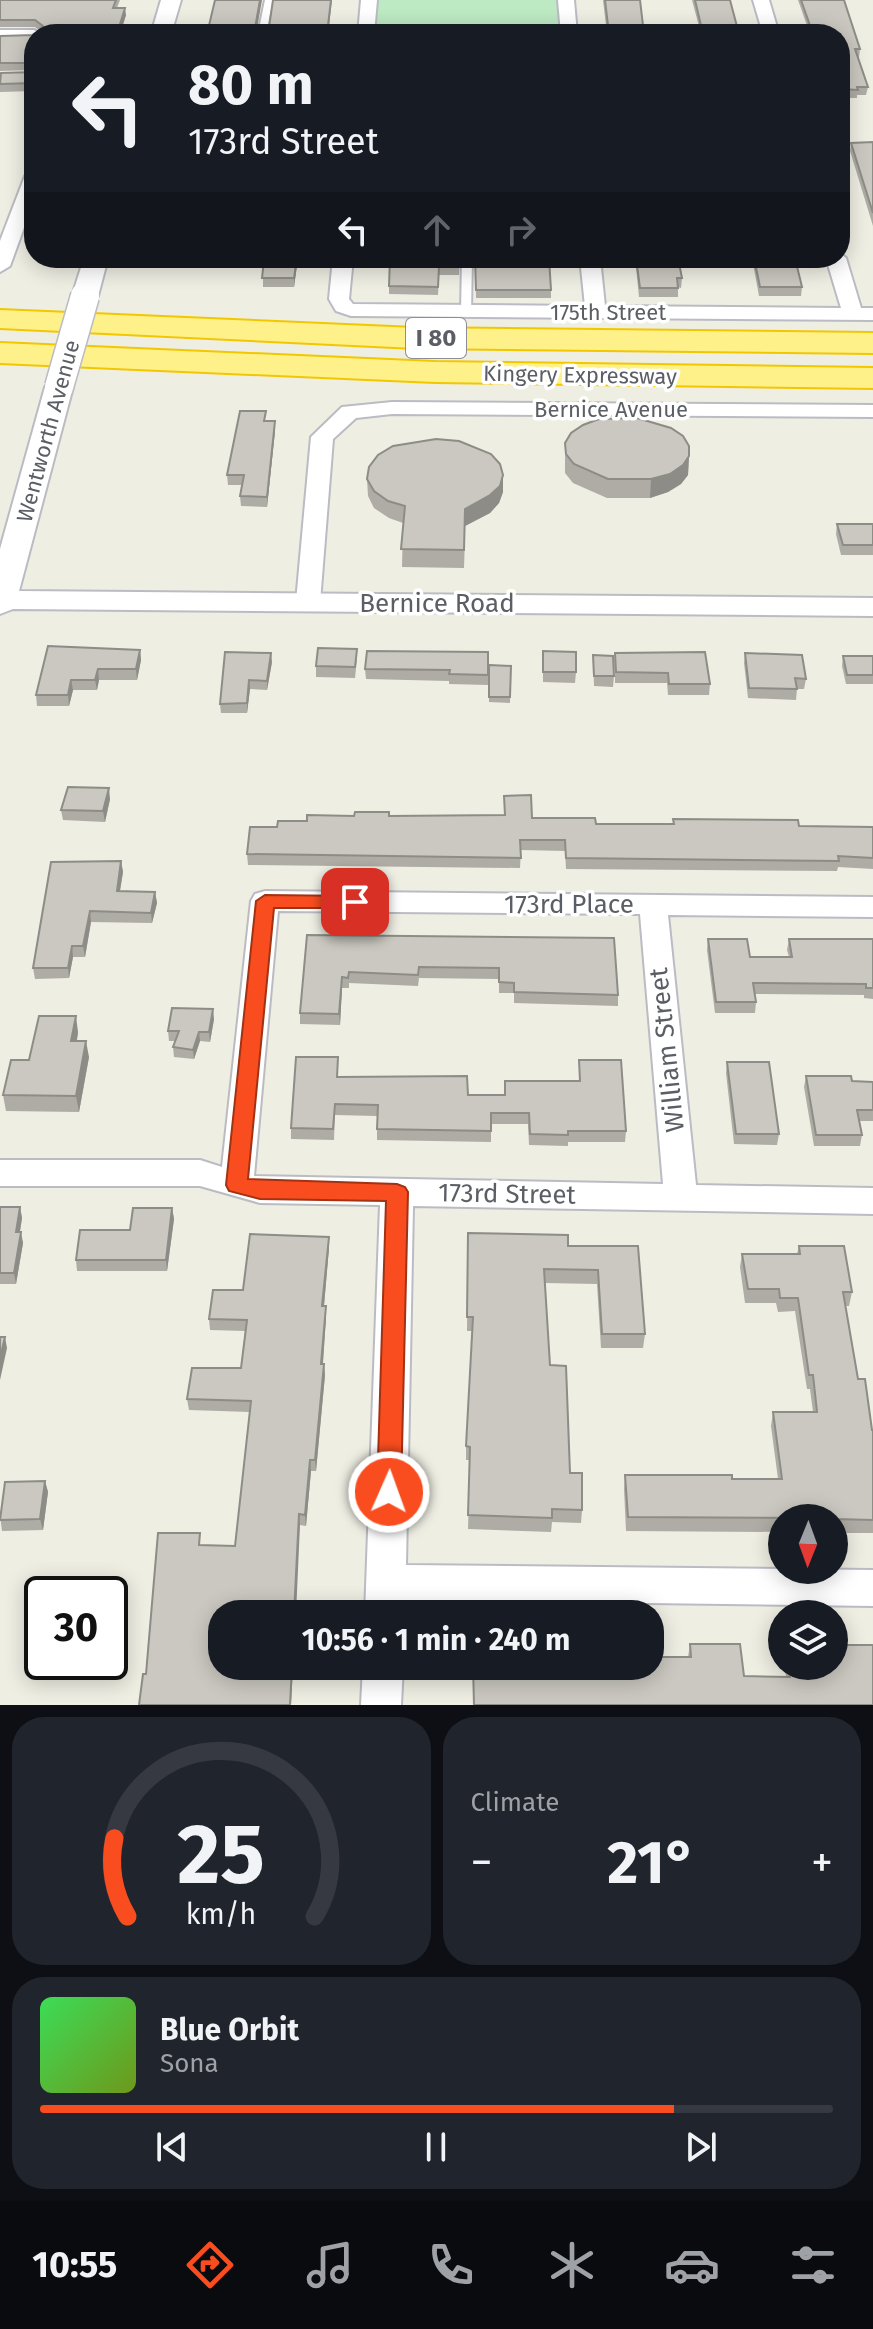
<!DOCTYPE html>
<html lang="en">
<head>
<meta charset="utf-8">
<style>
	:root { --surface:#171b24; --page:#20242c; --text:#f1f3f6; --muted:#9ea1a6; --line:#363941; --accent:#f94d1f }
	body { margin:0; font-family:"Fira Sans",sans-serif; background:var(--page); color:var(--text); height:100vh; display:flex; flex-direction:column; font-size:30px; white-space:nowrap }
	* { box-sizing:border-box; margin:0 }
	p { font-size:26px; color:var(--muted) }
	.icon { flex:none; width:44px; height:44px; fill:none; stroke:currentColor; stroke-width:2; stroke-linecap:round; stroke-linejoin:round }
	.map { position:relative; height:1705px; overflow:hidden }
	.drawer { display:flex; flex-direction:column; gap:12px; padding:12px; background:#0d0f14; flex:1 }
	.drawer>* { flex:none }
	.guide { position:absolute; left:24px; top:24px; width:826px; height:244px; border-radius:32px; box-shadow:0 4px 20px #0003; background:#171b24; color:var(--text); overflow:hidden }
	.needle { width:52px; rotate:181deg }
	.fabs { position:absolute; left:768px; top:1504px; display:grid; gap:16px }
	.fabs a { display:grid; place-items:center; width:80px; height:80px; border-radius:50%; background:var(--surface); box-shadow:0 4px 20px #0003; font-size:40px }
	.speed { position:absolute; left:24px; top:1576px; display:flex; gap:16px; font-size:40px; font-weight:700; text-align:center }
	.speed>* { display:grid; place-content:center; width:104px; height:104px; border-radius:50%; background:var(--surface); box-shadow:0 4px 20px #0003; line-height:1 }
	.speed .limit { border:4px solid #111; border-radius:12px; background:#fff; color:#111 }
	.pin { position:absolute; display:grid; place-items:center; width:68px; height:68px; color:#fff; margin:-34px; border-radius:16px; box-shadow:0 4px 12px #0006 }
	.me { position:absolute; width:88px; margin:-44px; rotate:2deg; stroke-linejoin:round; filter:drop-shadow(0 0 6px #0008) }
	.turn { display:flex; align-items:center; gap:28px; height:168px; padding:0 32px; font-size:36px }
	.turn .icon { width:104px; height:104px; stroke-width:2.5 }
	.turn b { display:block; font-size:56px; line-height:68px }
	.lanes { display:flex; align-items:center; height:76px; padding:0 32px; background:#0003; justify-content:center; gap:40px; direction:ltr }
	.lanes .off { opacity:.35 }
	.big { font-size:60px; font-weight:700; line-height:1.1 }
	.drawer .card { flex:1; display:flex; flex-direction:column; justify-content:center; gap:12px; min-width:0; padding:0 28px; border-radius:32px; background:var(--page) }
	.drawer .dial { align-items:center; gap:0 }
	.dial svg { height:208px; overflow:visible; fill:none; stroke:var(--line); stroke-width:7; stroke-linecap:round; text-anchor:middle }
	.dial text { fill:var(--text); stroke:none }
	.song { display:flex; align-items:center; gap:24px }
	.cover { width:96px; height:96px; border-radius:12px; background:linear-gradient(135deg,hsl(130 70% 55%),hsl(80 70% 35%)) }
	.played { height:8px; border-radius:4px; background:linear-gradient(90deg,var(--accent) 80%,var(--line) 80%) }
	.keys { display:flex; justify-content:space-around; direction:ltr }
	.heat { display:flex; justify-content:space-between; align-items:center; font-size:44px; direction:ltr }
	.drawer .tiles { flex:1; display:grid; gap:12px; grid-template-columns:1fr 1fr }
	.card:last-child { grid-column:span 2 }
	.trip { position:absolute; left:208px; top:1600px; width:456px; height:80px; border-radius:32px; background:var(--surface); box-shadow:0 4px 20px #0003; font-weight:700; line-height:80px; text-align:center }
	.dock { display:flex; height:128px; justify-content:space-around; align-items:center; background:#090b0e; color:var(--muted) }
	.dock .icon { width:56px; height:56px }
	.dock .current { color:var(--accent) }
	.dock b { font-size:36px; color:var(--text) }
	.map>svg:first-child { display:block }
</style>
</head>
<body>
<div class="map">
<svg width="873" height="1705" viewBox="0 0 873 1705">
	<rect width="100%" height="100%" fill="#efeee3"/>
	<path fill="#bde9c3" d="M378,0H557L560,34H375Z"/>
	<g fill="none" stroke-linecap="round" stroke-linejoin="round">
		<defs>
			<path id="service" d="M265,0H273L266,34H258Z
				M462,258H472L471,312L466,315L461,312Z"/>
			<path id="minor" d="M361,0H377L374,34H358Z
				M558,0H574L577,34H561Z
				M753,0H769L779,34H763Z
				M0,30H34L41,34H34V40H0Z
				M34,171V200L10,266L0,272V241L25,176Z
				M840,253L846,258L861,308H873V320L351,316L336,311L329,299L333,258H353L349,299L353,304L585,306L580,258H600L605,306L841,308L826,258H840Z
				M392,402L873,405V417L392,414L356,418L333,439L320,602L317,607H299L296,602L311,437L342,407Z
				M265,891L873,897V917L668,915L696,1185L873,1188V1214L413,1206L406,1565L873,1570V1606L405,1600V1614H365L380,1205L260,1203L200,1186H0V1160H200L222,1167L251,901L255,894ZM278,911L640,914L663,1184L254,1176Z
				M363,1666H403L401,1705H361Z"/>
			<path id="tertiary" d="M161,0H181L171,34H151Z
				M84,258H108L98,296L94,301H76L72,296Z
				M59,379L69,381L73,387L19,591L873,598V616L13,609L0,614V549L45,387L49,381Z"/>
			<path id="motorway" d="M0,310L415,328L873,333V353L415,348L0,328Z
				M0,343L435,362L873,368V388L435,382L0,363Z"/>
		</defs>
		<use href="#service" stroke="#bbbcc3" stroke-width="4"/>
		<use href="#minor" stroke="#bbbcc3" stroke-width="4"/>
		<use href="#tertiary" stroke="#bbbcc3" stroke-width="4"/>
		<use href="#motorway" stroke="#f2c700" stroke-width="4"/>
		<use href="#service" fill="#fff" fill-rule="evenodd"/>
		<use href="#minor" fill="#fff" fill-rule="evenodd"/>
		<use href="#tertiary" fill="#fff" fill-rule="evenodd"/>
		<use href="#motorway" fill="#fff18a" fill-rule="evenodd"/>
		<defs>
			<path id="tertiary-bridge" d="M59,387L85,296"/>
		</defs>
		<use href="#tertiary-bridge" stroke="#bbbcc3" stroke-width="31" stroke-linecap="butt"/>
		<use href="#tertiary-bridge" stroke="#fff" stroke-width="28"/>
	</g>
	<path fill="#aeaca5" d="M0,0H120L117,8L126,15L120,34H35L39,30L35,27H0Z
		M603,0H640L644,34H607Z
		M692,0H730L739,34H701Z
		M798,0H844L860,49L859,57H858L868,87L866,95H857V98H840V34H810Z
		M34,35V70L0,71V36Z
		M34,72V91L0,92V76Z
		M873,142V226L850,151L851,143Z
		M261,258H298L294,287H263V268H261Z
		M460,258L459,275H439L438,295L389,294V286Z
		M475,258L551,290V298H476Z
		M635,258H678L682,278L681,288L678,287V297H639Z
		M752,258H795L802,287L801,296H759Z
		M266,421L275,431L267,507L241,506L240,496L242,485H228L227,475Z
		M565,443L689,456L688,475L681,484L668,492L650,498H607L573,483L565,473Z
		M367,479L503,492L499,503L490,513L465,526L464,568L402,567L403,523L389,518L374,508L368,496Z
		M837,524H873V555H841L836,534Z
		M140,650L141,660L137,680H99L97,690H73L69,706H37L36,695Z
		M543,651L576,672L575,683L543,682Z
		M488,652V685L449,684V681L366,679L365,669Z
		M615,653L710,684L709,695H668L667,683H615Z
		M745,653L806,679L804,689H797L796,700L748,698L744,663Z
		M593,655L614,676L613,687L594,686Z
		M843,656H873V684H846L842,666Z
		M357,659L355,678L316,677V666Z
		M272,662L267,690L250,689L247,713H221L220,704Z
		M489,665L511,666L510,703L489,702Z
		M504,796L532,818L596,824H673V819L799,826L873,827V869L838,867L837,871L566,869L565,851L521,850L520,868L248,865L247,854L277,827L307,821L389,816L504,815Z
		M110,799L105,822L63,820L61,810Z
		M121,861L123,872L120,891L155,892L157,903L152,923L91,922L85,957H73L69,978L35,979L33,968Z
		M307,935L614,938L618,995V1006L514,1003V993H499V979L419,978L418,986L349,983V988H342L340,1025L300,1024V1013Z
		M708,939L750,957H789L787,950L789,939H873V999L864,998V995L755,994L756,1002L755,1013H715L707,950Z
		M214,1019L210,1042L200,1041L194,1059L174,1057L173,1047L175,1041H169L168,1031Z
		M78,1032L77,1041L89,1057L79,1112L6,1111L3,1095L29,1060Z
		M579,1060L626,1131L625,1142H568V1146L529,1145L528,1124H491V1142L377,1140V1116L335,1115L334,1140L291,1139V1128L338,1068V1077L468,1095H505L579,1081Z
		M727,1062L779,1134L777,1145L734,1144L726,1073Z
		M806,1076L852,1081L873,1082V1121H859L862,1135L860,1146H814L804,1087Z
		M0,1207H20L22,1218L20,1232L23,1243L16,1284H0Z
		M172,1208L174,1219L167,1271H77L76,1260Z
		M468,1233L568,1246H638L645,1334L643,1348H601L597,1284L545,1283L550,1365L570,1473L582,1510L581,1523L552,1522L551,1532L468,1529L470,1460H466V1446L472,1331H467Z
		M799,1246L852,1292L849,1306H846L858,1379L872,1430H873V1533H834V1518H782V1532L626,1531L624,1489L625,1475L732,1479H778L771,1426L773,1412H813L810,1389H807L795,1311L778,1312L776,1303H745L740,1267L742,1254H797Z
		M329,1248L324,1306H326V1317L323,1364L325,1375L316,1471H311L306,1526L300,1525L146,1674L202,1545L235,1546L250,1412L189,1410L187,1399L241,1368L245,1331L210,1330L209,1319L243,1290Z
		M45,1481L48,1492L43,1530L2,1531L0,1515Z
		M690,1644L744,1676L786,1677L785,1666H834L873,1705L473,1666L688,1657Z"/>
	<path fill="#8d8c86" d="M260,0H262L256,34L255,28Z
		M331,0H332L328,34H327Z
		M125,8L126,15L120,34H117Z
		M297,258H298L294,287V278Z
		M275,421V431L267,507V497Z
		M689,456L688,475L681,484L668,492L650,498L651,479Z
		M503,475V492L499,503L490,513L465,526L464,568L465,509Z
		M140,650L141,660L137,680L136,669Z
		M271,653L272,662L267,690V681Z
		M98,669L99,680L97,690L95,680Z
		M71,680L73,690L69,706L68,695Z
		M249,680L250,689L247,713V703Z
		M109,788L110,799L105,822L103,811Z
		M121,861L123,872L118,902L117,891Z
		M155,892L157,903L152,923L151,913Z
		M90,911L91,922L85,957L83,946Z
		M72,946L73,957L69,978L68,968Z
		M342,977V988L340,1025L339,1014Z
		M213,1009L214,1019L210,1042L209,1032Z
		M76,1016L78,1032L74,1057L71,1041Z
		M199,1032L200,1041L194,1059L193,1050Z
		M86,1041L89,1057L79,1112L76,1096Z
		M20,1207L22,1218L18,1243L16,1232Z
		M172,1208L174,1219L167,1271L166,1260Z
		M21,1232L23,1243L16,1284L14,1273Z
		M329,1237V1248L323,1317L322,1306Z
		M326,1306V1317L322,1375L321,1364Z
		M5,1337L7,1348L0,1380V1358Z
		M324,1364L325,1375L316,1471L315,1460Z
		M310,1460L311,1471L306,1526L305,1515Z
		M45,1481L48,1492L43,1530L40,1519Z
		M299,1514L300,1525L296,1614H294Z
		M292,1666H293L291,1705H290Z"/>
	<path fill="#cac8c0" stroke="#8d8c86" stroke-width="2" d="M0,0H116L113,8H125L117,34H35L43,26L35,20H0Z
		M215,0H260L255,28L269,27L273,0H331L327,34H207Z
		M605,0H640L644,34H609Z
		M695,0H730L739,34H703Z
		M801,0H844L860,49H855L868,87H857L858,90L840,89V34H813Z
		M34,35V67L33,63H0V36Z
		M34,72V83L0,84L1,73Z
		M873,142V213L851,143Z
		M261,258H297L294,278H262L264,260H260Z
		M390,258H459V267H439L438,287L389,286Z
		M475,258H549L551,290H476Z
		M636,258H678L682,278H677L678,288H640Z
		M754,258H795L802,287H760Z
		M240,411H266L264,421H275L267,497L240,496L244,475H227Z
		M637,418L671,428L683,436L689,446V456L683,465L670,474L651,479H608L574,464L566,454L565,443L571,433L583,425L599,419Z
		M436,439L459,441L491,454L500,464L503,475L500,486L490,495L465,509L464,550L401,549L405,506L388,501L374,491L367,479L369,467L378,455L393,446Z
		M837,524H873V545H843Z
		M48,646L140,650L136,669H98L95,680H71L68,695H36Z
		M318,648L357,649L355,667L316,666Z
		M367,651L488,652V675L449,674L450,670L365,669Z
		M543,651L576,652V672H543Z
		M225,652L271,653L267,681L249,680L247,703L220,704Z
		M705,652L710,684H669L668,673L616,672L615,653Z
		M745,653L802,655L806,679L795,678L797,689L749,688Z
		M593,655L613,656L614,676H594Z
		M843,656H873V675H847Z
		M489,665L511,666L510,697H489Z
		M68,787L109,788L103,811L61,810Z
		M531,795L532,818H595L596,824H674L673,819L798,820L799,826L873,827V858L838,856L839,861L566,858L565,840H520L521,858L247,854L250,827H277L278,821H307V815L354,816L355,812H389V816L505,815L504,796Z
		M121,861L117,891L155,892L151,913L90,911L83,946H72L68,968H33L51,862Z
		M307,935L614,938L618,995L514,992V983L499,982V968L419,967L418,975L349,972L348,978L342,977L339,1014L300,1013Z
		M708,939H747L750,957H792L789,939H873V988H866V984L753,983L756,1002H716Z
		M172,1008L213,1009L209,1032H199L193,1050L173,1047L179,1031H168Z
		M39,1016H76L71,1041H86L76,1096L3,1095L11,1060H29Z
		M296,1057H338L337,1077L467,1076L468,1095H505V1081H580L579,1060H621L626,1131H568V1135L530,1134L529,1113H491V1131L377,1129L378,1105L335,1104L333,1129L291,1128Z
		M727,1062H769L779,1134H736Z
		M806,1076H851L852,1081L873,1082V1110H857L862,1135H816Z
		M0,1207H20L16,1232H21L14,1273H0Z
		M133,1208H172L166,1260H76L80,1230H130Z
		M468,1233L568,1235V1246H638L645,1334H602L598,1270L544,1269L550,1365L566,1366L570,1473H582V1510L552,1509V1518L468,1515L470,1447L466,1446L473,1317H467Z
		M250,1234L329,1237L322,1306H326L321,1364H324L315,1460H310L305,1515L299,1514L294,1614H222V1666H292L290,1705H139L143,1674H146L158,1533H200L199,1545L235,1546L251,1401L187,1399L192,1368H241L247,1320L209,1319L213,1290H243Z
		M799,1246H844L852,1292H843L858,1379H865L872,1430H873V1520L834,1519V1518L628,1517L625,1475H732V1479H782L773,1412H817L813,1375H809L798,1298H780L779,1289H748L742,1254H800Z
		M0,1337H5L0,1358Z
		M45,1481L40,1519L0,1520L5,1482Z
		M690,1644H740L744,1676L790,1677L789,1666H834V1645H873V1705H474L473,1666H650V1657H691Z"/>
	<path fill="#f94d1f" stroke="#a23214" stroke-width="2" d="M265,895L355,896L364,902L355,908H274L248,1179L397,1184L405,1187L408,1192L401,1492L398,1500L389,1503L380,1500L377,1492L386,1201L260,1199L229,1191L226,1185L256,901Z"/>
	<g text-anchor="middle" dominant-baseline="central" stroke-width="7" stroke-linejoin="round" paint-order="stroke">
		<g font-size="22" fill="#5b5e65" stroke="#fff">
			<text x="608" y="312">175th Street</text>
			<text transform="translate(580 375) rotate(1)">Kingery Expressway</text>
			<text x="611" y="409">Bernice Avenue</text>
			<text transform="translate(48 431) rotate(-75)">Wentworth Avenue</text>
		</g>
		<rect fill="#fff" stroke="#8c8e93" stroke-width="2" x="406" y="318" width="60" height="40" rx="6"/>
		<g font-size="24" font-weight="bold" fill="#5b5e65">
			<text x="436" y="338">I 80</text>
		</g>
		<g font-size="26" fill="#5b5e65" stroke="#fff">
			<text x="437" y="603">Bernice Road</text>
			<text x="569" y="904">173rd Place</text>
			<text transform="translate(667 1050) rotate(-96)">William Street</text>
			<text transform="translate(507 1194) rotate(1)">173rd Street</text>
		</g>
	</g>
</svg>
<div class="fabs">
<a><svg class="needle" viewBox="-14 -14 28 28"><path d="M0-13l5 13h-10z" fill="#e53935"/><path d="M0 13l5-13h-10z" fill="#9ea1a6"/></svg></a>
<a><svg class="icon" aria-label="layers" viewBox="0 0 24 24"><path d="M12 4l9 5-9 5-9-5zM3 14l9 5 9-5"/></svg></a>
</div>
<div class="speed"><div class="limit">30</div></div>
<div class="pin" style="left:355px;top:902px;background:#d93025"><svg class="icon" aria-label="arrive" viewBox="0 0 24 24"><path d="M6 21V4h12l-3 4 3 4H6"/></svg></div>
<svg class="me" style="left:389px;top:1492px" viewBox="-20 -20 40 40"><circle r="17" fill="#f94d1f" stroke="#fff" stroke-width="3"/><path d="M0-11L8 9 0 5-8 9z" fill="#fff"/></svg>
<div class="trip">10:56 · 1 min · 240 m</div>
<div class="guide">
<div class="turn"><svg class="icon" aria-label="left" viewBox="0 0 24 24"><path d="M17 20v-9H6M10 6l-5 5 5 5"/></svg><div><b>80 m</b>173rd Street</div></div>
<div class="lanes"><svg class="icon" aria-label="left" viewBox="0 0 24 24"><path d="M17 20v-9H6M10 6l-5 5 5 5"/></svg><svg class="icon off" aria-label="ahead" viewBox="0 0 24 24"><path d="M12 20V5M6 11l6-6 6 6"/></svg><svg class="icon off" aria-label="right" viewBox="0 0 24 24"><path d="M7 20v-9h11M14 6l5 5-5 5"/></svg></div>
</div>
</div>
<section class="drawer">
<div class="tiles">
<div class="card dial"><svg viewBox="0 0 100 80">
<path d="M14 69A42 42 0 1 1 86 69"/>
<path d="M14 69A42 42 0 0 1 9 39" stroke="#f94d1f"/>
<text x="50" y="56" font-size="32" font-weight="700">25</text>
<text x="50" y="72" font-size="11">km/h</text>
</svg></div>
<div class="card"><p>Climate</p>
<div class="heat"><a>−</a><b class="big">21°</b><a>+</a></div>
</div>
<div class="card">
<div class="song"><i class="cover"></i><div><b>Blue Orbit</b><p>Sona</p></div></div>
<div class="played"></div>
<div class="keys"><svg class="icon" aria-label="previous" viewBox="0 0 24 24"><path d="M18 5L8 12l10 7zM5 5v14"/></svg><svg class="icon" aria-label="pause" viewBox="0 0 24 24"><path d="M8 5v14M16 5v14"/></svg><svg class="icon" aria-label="next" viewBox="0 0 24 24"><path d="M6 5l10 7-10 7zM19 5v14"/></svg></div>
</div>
</div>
</section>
<nav class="dock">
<b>10:55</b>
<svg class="icon current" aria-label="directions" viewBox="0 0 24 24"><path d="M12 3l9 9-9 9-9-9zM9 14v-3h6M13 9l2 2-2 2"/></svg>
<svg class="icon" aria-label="music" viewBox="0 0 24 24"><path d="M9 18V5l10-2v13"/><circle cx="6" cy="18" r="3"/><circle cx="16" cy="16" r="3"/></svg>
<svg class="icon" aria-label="phone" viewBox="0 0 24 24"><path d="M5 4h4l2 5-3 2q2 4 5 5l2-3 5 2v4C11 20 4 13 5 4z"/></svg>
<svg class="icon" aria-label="climate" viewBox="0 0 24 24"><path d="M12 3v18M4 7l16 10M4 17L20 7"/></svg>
<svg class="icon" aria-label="car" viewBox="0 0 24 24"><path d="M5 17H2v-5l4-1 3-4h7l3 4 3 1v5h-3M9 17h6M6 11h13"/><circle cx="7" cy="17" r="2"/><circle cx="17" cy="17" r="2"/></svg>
<svg class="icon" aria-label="filters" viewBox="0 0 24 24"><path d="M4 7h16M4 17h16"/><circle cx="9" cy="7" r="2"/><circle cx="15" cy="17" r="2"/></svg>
</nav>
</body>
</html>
